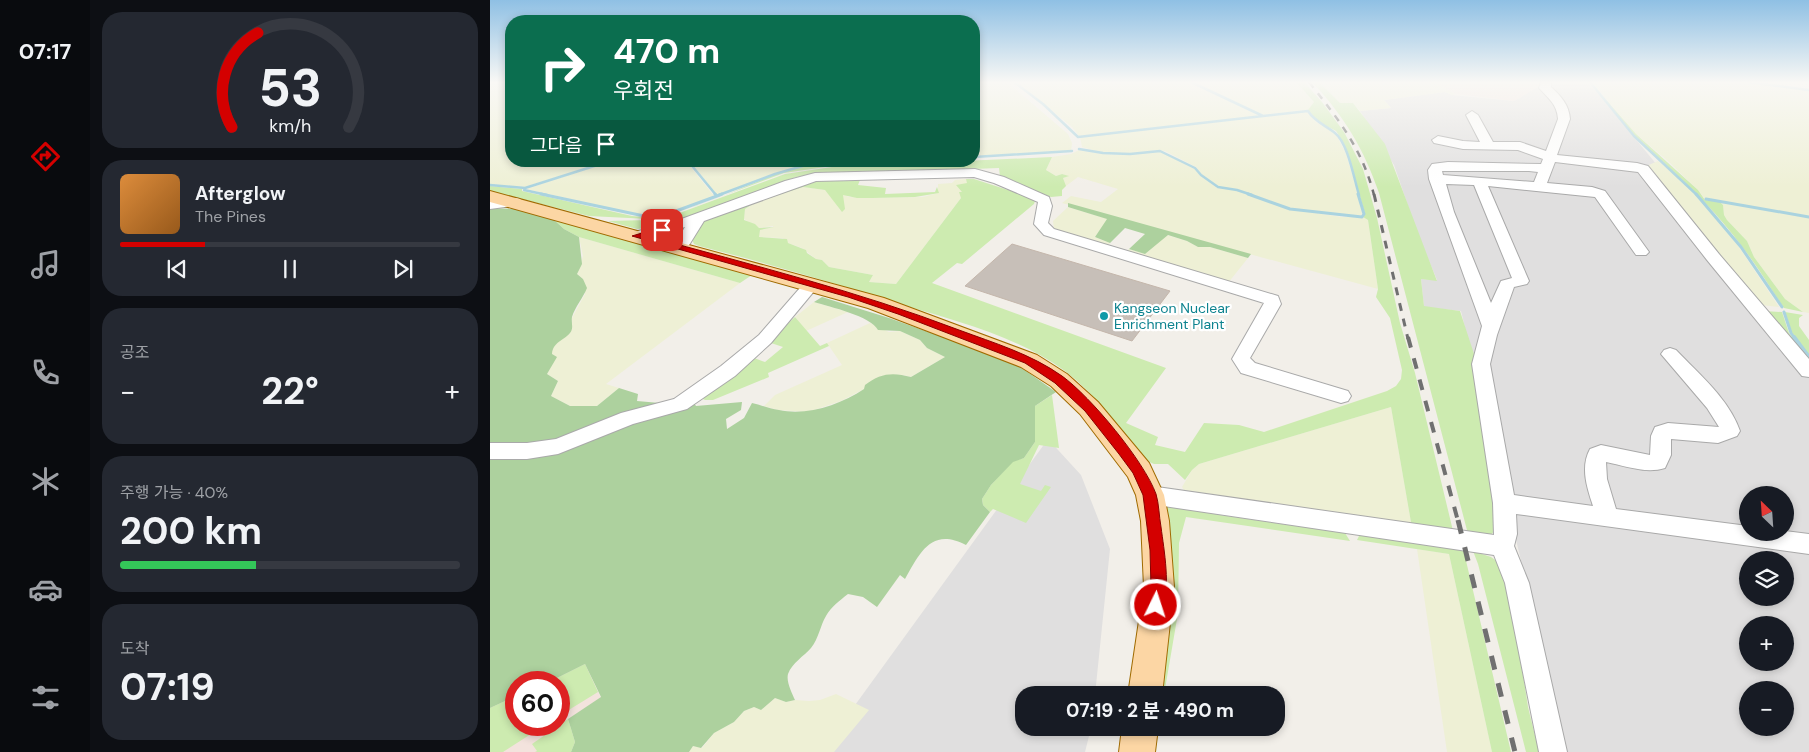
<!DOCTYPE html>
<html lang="ko">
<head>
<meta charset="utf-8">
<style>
	:root { --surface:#171b24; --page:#242831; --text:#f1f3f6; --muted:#9ea1a6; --line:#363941; --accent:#d40000 }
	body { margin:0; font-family:"DM Sans","Noto Sans KR",sans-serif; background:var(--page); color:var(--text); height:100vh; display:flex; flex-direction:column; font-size:19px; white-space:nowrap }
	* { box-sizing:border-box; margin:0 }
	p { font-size:16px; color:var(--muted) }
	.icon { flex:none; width:28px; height:28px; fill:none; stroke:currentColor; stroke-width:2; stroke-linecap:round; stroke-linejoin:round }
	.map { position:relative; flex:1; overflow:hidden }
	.side { display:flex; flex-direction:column; gap:12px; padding:12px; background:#0d0f14; width:400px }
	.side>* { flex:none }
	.top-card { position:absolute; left:15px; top:15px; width:475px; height:152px; border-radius:20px; box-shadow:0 2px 8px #0003; background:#0b6e4f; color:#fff; overflow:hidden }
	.needle { width:32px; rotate:335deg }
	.controls { position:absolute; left:1249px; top:486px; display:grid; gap:10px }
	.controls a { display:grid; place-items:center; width:55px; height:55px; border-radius:50%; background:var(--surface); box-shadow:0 2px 8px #0003; font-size:25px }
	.speed { position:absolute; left:15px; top:671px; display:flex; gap:10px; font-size:25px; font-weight:700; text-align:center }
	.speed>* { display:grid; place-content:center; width:65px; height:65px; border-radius:50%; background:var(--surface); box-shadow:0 2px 8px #0003; line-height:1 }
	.speed .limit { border:8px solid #d22; background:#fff; color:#111 }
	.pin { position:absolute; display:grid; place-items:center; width:42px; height:42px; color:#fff; margin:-21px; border-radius:10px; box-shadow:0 2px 8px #0006 }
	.me { position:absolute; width:55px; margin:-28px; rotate:4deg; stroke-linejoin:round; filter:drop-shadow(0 0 4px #0008) }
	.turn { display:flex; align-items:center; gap:18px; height:105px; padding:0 25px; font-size:22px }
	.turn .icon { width:65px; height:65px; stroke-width:2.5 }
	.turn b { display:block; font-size:35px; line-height:42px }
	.then { display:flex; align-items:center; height:48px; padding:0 25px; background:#0003; gap:10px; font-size:19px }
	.big { font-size:38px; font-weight:700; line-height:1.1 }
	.side .tile { flex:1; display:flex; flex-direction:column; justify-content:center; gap:8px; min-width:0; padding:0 18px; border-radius:20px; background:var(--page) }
	.side .dial { align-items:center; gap:0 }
	.dial svg { height:130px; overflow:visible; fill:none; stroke:var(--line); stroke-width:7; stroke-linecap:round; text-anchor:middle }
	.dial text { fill:var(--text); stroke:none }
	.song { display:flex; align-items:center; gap:15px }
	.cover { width:60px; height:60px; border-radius:8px; background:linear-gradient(135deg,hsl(30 70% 55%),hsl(30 70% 35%)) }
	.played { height:5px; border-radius:2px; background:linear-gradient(90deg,var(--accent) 25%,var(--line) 25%) }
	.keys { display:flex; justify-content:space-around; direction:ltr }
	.heat { display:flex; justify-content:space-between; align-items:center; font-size:28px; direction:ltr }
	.charge { height:8px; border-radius:4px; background:linear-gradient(90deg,#34c759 40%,var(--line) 0) }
	.trip { position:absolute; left:525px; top:686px; width:270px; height:50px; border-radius:20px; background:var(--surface); box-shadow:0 2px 8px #0003; font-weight:700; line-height:50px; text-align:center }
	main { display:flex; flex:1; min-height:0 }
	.dock { display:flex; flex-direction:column; width:90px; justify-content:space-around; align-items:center; background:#090b0e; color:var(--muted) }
	.dock .icon { width:35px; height:35px }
	.dock .active { color:var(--accent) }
	.dock b { font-size:22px; color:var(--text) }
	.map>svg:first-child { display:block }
</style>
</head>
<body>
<main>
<nav class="dock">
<b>07:17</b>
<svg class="icon active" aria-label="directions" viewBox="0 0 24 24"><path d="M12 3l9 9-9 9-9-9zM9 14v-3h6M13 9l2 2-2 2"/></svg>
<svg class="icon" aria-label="music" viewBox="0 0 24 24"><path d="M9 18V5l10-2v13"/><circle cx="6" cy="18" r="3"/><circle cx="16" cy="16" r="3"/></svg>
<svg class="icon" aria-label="phone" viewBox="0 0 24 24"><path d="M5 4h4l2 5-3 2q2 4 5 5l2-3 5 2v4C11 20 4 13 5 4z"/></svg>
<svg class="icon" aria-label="climate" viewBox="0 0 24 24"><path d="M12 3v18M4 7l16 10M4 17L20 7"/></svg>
<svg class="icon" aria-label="car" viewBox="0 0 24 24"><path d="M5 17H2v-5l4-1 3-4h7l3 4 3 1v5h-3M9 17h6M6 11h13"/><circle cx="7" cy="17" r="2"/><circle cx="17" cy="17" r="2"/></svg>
<svg class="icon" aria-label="filters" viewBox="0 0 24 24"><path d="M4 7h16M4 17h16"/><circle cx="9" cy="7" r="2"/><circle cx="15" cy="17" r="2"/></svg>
</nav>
<section class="side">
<div class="tile dial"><svg viewBox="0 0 100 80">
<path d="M14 69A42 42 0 1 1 86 69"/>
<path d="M14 69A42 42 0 0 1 30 11" stroke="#d40000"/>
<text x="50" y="56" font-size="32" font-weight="700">53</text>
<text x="50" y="72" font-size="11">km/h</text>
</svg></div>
<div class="tile">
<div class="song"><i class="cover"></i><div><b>Afterglow</b><p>The Pines</p></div></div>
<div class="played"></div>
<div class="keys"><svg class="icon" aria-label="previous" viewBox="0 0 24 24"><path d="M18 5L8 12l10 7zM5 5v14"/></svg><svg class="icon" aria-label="pause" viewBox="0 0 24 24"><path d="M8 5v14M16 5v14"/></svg><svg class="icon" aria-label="next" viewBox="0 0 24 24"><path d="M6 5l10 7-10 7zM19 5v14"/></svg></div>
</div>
<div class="tile"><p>공조</p>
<div class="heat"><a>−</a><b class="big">22°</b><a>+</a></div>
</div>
<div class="tile"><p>주행 가능 · 40%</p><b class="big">200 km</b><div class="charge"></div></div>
<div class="tile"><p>도착</p><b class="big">07:19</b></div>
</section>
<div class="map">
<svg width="1319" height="752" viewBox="0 0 1319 752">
	<rect width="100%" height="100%" fill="#f2efe9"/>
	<path fill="#e0dfdf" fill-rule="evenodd" d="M1053,82H1098L1163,160L1319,365V752H1077L971,311L934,307L931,279L947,280L927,232L904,165L870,111L901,108L894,100L955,92L962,95L1024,101L1051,85ZM1258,495H1295V532H1258ZM1258,560H1295V598H1258ZM1258,625H1295V662H1258ZM1258,690H1295V728H1258Z
		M558,439L591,475L620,549L605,695H534V728H601L595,752H331Z"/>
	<path fill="#f3e3dd" d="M942,82H1053L1051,85L1024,101L966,94Z
		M95,664L111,698L79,719L81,752H0V708L26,696V725H69V682H59Z"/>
	<path fill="#eef0d5" d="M0,82H21V161H118L35,187L0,184Z
		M484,82H517L578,134L582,143L581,151L484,156Z
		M526,82H699L770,116L589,136L582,127Z
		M702,82H806L824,102L818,110L773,115Z
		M829,82H942L966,94L962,95L955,92L894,100L901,108L870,111L863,103H850Z
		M1102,82H1257L1319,91V216L1215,199L1208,190L1179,162L1146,134Z
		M817,112L826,122L843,131L847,136L856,154L864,180L872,213L871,216H852L794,207L747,189L729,187L712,175L706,167L675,151L666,150L646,154L609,152L592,147L590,137Z
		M589,150L612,154L640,155L670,151L704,168L710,175L727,188L746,190L799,209L852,217H873L878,220L888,289L572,203L581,196L611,202L628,189L588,177L576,186L573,178L578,176L572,174L566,176L556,170L562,157L581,154Z
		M122,161H196L224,196L184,211L156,216L36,189Z
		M200,161H377L310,166L285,173L227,195Z
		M1168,161L1193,181L1213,202L1249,247L1289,307L1271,305L1154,167Z
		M476,179L478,183L471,198L406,284L379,282L383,275L339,267L332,260L326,259L312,248L298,243L293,238L268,237L270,230L283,227V226L269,228L254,219L255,209L264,203L313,187L335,190L341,195L350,210L353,194L359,197L382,198L433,197L448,193V184L462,183L465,180Z
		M1230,202L1319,218V313L1313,312L1295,299L1264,257L1257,241L1237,220L1234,215L1233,205Z
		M578,207L618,219L605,237L620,243L617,246L568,232L564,229L563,221Z
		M677,235L697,241L708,247H720L758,258L738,283L636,252L639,249L655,254Z
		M89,237L250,283L116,384L129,388L107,406H80L61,396L68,381L57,374L66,357L61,354L62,349L65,344L80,333L82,328V318L95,294L93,279L87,274L93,256Z
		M324,302L358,312L316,331L305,317Z
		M380,323L399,332L410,331L430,340L437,348L455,357L421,377L413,375L374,389L351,401L318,412L288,410L274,406L285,395L352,365L337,343Z
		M901,407L922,528L914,523L694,490L692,487L702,470L709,464Z
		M927,549L959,554L1002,752H957Z
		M346,694L379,710L344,752H199L203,746L212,748L224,733L244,722L254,711L264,707L271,710L285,698L296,702L305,700L319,701L330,700Z"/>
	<path fill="#cdebb0" d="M806,82H814L832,102L854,132L873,169L887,218L910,323L925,373L964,535L922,528L901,407L709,464L702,470L695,480L678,464H664L657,461C631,431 607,395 575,371C527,336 466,321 410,304C344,283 277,263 209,246L204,244L201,237L213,220L314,181L370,180L368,185L396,188L395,194L445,192L447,187L449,193L425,197L382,198H367L353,195L355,209L352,212L335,190L313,187L264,203L255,209L254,220L265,224L269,228L284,227L270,230L269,237L297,239L298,243L316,250L317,253L326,259L332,260L339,267L383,275L379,282L406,284L471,198L469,192H472L466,185L477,183L476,179H484L540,197L545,201L544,204L472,264L467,263L442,283L676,368L636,423L668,437L665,445L695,452L714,423L749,425L774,432L897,391L906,386L911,379L912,370L900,318L886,297L888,289L878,220L873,217L875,214L858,154L848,134L846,131L825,120L818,110L824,102Z
		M822,82H829L850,103H863L895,144L947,281L931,279L934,306L970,311L986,360L987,394L1007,511L1006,529L1000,536L978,534L889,193C874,149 854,116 822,82Z
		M1101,82L1146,134L1208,190L1215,200L1230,202L1233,205L1234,215L1237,220L1257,241L1264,257L1295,299L1313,312L1294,308C1280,288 1268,267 1253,248C1229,215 1200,186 1169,160C1142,137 1123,107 1101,82Z
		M562,157L556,170L566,176L572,174L579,176L573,178L576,186L572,190V196L561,197L510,177L509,168L324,175L306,177L199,218L167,227L147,229L118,221L159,220L184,215L295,174L342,167Z
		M415,161H467L342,166L294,173L206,206L159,219L99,216L0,191V186L32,189V191L142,216C184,223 258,183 300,169L317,166Z
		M63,219L130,239L262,275L250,283L89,237L74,229Z
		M1274,311L1292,312L1299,333L1319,359Z
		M1295,312L1313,315L1309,318V326L1319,340V355L1302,333Z
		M305,317L330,346L337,343L339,346L278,373L279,377L223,400H215L211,398L259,356L275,362L293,347L278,342Z
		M562,395L569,448L549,445L530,484L551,491L555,485L561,487L536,523L503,509L500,512L493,505L492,499L501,485L523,461L534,458L545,442V406Z
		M679,505H686L730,515L855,533L860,541L696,517L689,543L688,613L674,695H666L675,508Z
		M874,534L973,548L1021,752H1002L959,554L867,540L869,536Z
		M983,551L1001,557L1008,562L1020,588L1038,707L1049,752H1036L988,564Z
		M95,664L108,692L69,716V682H59Z
		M26,696V725H55L13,752H0V708Z
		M78,719L85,742L81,752H45L47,751L42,744Z"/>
	<path fill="#add19e" d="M578,203L761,254L758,258L720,247H708L697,241L678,235L655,254L639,249L655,234L635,228L620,243L605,237L617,219L578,207Z
		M0,208L28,209L63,219L74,229L89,237L92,264L87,274L93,279L97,288C93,298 85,307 82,317C81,323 84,328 80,333C73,341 63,342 62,354L67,357L57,374L68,381L61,396L80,406H107L129,388L148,394L147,401L181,404L61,445L0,444Z
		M332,297L399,318L523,362L566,392L545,406V442L534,458L523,462L501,485L492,499L493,505L500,512L476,545C441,527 430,553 415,579L410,575L387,607L373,597L358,594C349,601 341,607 336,616C330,626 329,638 321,648C314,656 302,663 298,674C296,682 302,693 305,700L296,702L285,698L271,710L264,707L254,711L244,722L224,733L211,748L203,746L199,752H81L85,742L78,719L111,697L95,664L59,682H26V696L0,708V452L33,455L202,400L206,406L252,402L251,410L236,419L237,429L254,418L262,403C271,405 280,409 289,410C317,416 350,405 374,389L375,385C390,373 403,372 421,377L455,357L437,348L430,340L410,331L388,330C381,316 340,307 324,302Z"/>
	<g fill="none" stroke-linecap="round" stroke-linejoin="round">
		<path stroke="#aad3df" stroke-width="2.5" d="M524,82L553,104L588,137L773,116
			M701,82L773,116L818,111C825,122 835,125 845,133C858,143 864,179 869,195
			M1100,82L1144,136L1207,195
			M1258,82L1319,90
			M589,149L613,153L640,154L670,151L705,168L711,175L728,187L747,190L762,195
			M484,157L582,151
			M198,161L226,195
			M0,185L35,188L120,161
			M35,188L34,190L57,195
			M229,195L285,174L316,165L400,161"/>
		<path stroke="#aad3df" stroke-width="3" d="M51,194L154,216L186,211L227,196
			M225,194L227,196L232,194
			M758,194L800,209L872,217L874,214L868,194
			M1206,194L1251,247L1292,307
			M1216,199L1319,217
			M1294,312L1301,333L1305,339"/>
		<path stroke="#aad3df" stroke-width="4" d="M1304,337L1319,357"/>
	</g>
	<path fill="#c7bfb8" stroke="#c4b6ab" d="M522,244L680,291L642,341L475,286Z"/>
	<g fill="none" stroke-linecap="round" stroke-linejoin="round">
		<defs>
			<path id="minor" d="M1051,82H1061V87C1071,96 1079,105 1080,119L1067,155L1147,163L1158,166L1229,254L1319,359V377L1312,376L1217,260L1148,172L1065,162L1057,183L1102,187L1115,191L1159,252L1156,255H1146L1105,197L998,186L1039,281L1037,284L1024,287L1007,335L1000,364L1024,495L1103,506C1097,488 1090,467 1100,449L1111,445L1160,455L1161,436L1165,427L1178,423L1229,427L1217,408L1171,354L1174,350L1180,348L1186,350C1209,374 1239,399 1250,431L1247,436L1228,443L1181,439V455L1175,468C1156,474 1136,466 1116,462L1117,479L1126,509L1258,526V532H1295V531L1319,534V554L1026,514L1027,534L1024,546L1039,583L1077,752H1049L1015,583L1004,555L660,504L652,501L649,495L652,489L660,486L1004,535L1003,503L982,364L992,326L939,179L938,170L942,164L958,162L1051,164L1053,159L1028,150L973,149L944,143L942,140L948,136L973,141L990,142L976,115L982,111L988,115L1003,142H1030L1056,151L1068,119C1067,104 1058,98 1049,88ZM952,171H1039L1048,172L1044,182L953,175ZM956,184L984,185L1022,278L1011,281L1001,303L964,212Z
				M485,169L514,177L559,197L562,206L558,223L564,229L788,296L791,304L760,358L765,363L858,391L861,396L858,401L851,403L751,373L742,359L774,303L554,235L544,224L548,202L504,183L484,177L326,181L214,221L196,250H186L183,247L195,227L146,241L141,239L138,236L141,233L186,221L295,181L325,173Z
				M25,198L30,199L32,202L30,205L0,209V201Z
				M322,279L328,281L330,284L281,343L245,376L197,409L143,424L68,454L37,459H0V443H37L66,439L131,413L184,399L231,366L269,335L316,281Z"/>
			<path id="major" d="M0,191L394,298L547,355L577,374L608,402L659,463L674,495L679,521L684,587L672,695H638L654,587L651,521L646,495L638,477L590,414L561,386L531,367L378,308L0,202Z
				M632,728H668L665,752H629Z"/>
		</defs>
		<use href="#minor" stroke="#a9a9a9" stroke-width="2"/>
		<use href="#major" stroke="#a06b00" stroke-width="2"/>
		<use href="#minor" fill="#fff" fill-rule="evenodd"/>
		<use href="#major" fill="#fcd6a4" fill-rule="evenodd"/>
		<path stroke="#707070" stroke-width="2.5" stroke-dasharray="7 7" stroke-linecap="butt" d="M819,82C848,119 872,148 884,195"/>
		<path stroke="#707070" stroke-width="3" stroke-dasharray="8 8" stroke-linecap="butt" d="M884,194L918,339"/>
		<path stroke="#707070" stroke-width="4" stroke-dasharray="11 11" stroke-linecap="butt" d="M918,337L968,521"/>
		<path stroke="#707070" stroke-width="5" stroke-dasharray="14 14" stroke-linecap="butt" d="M968,520L1025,752"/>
	</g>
	<linearGradient id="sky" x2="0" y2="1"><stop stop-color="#8fc0e4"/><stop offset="0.44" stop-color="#f9f8f5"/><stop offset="1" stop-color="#f9f8f5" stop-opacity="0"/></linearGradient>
	<rect width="1319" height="187" fill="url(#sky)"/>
	<path fill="#d40000" stroke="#8a0000" d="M172,227L175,228V232L157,236C262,265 367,291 469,330C504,343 541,354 572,376C601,397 654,461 666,494C669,504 669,516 671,527C674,550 681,588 672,610L666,612L661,610L659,605L661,587L660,550L653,495L643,473L629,454L595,411L565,383L535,363L408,314L358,297L142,236Z"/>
	<circle fill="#0f9aa8" stroke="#fff" stroke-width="2" cx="614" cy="316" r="5"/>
	<g text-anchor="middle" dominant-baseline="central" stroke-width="4.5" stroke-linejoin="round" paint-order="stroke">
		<g font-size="14" fill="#0d838f" stroke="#fff" text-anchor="start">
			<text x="624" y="308">Kangseon Nuclear<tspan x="624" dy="16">Enrichment Plant</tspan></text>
		</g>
	</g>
</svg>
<div class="controls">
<a><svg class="needle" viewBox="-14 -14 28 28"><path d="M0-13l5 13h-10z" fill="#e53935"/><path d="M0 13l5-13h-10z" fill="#9ea1a6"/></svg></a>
<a><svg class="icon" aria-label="layers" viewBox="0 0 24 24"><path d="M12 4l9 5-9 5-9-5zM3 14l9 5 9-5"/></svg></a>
<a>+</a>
<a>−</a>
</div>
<div class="speed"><div class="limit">60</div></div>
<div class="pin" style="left:172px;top:230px;background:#d93025"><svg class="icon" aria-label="arrive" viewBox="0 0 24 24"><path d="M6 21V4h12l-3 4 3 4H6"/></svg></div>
<svg class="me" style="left:666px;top:605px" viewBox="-20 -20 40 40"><circle r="17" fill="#d40000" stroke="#fff" stroke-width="3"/><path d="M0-11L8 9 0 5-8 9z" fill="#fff"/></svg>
<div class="trip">07:19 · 2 분 · 490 m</div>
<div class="top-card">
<div class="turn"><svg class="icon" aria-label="right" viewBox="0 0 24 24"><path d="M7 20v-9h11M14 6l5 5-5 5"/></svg><div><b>470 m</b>우회전</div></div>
<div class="then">그다음<svg class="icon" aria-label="arrive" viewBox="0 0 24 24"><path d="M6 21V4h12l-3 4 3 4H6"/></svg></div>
</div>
</div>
</main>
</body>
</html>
